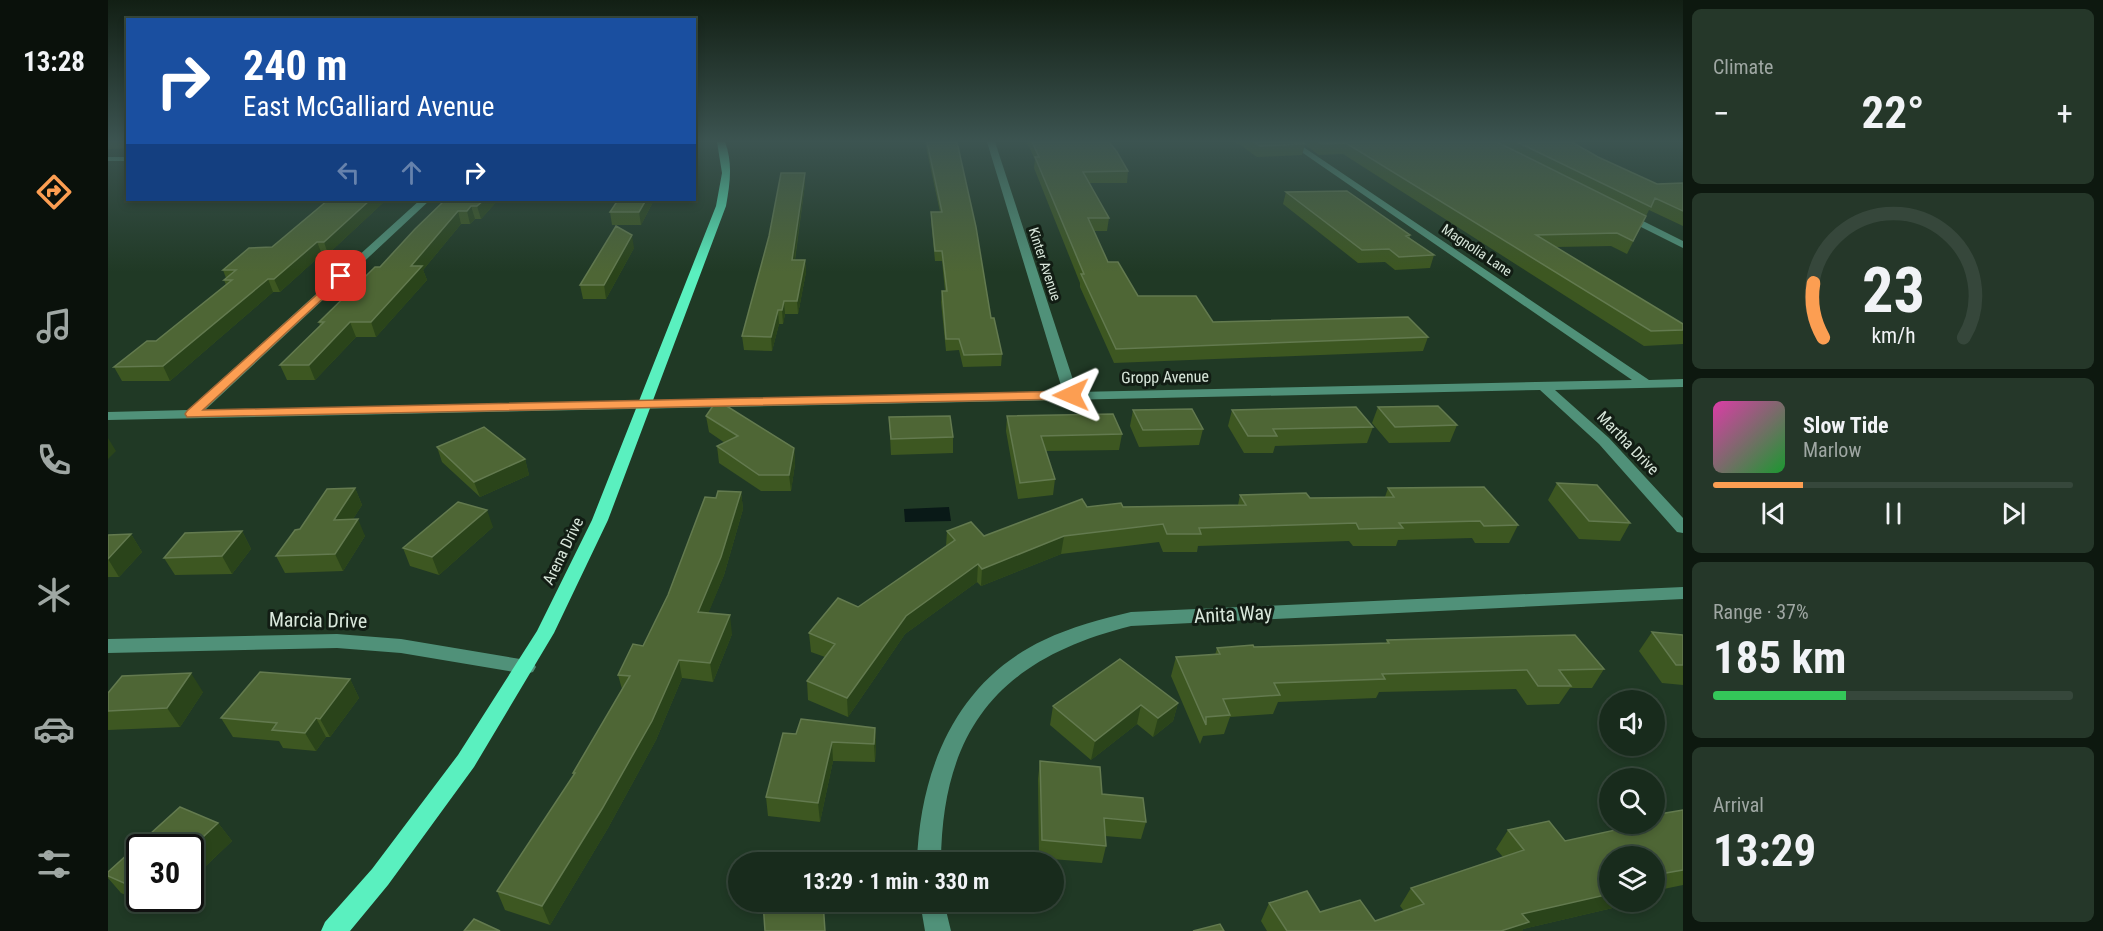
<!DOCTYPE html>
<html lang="en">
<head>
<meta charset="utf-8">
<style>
	:root { --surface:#182b1c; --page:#253729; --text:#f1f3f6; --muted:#9fa7a3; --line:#36473b; --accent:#fc9e52 }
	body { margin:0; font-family:"Roboto Condensed",sans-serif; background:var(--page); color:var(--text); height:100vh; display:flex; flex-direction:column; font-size:22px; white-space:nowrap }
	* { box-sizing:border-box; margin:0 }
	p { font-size:20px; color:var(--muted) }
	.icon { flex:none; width:33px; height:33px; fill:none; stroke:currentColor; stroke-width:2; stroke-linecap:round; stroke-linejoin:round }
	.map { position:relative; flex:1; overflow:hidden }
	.details { display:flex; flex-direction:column; gap:9px; padding:9px; background:#0d180f; width:420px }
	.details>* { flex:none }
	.top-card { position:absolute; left:18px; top:18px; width:570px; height:183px; border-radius:0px; box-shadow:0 3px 9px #0003,0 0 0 2px var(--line); background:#1a4fa0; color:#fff; overflow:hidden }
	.tools { position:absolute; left:1491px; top:690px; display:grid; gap:12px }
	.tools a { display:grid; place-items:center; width:66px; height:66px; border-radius:50%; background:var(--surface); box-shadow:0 3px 9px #0003,0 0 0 2px var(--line); font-size:30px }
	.speed { position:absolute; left:18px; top:834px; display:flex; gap:12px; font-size:30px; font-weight:700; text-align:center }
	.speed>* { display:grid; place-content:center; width:78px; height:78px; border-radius:50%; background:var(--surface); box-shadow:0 3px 9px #0003,0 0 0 2px var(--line); line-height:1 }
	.speed .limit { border:3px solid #111; border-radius:9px; background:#fff; color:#111 }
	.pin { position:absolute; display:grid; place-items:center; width:51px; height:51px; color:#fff; margin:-26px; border-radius:12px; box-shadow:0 3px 9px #0006 }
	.me { position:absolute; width:66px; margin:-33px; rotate:269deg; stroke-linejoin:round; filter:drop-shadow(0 0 4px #0008) }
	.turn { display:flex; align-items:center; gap:21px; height:126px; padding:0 18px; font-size:27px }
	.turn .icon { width:78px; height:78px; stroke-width:2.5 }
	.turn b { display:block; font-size:42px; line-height:51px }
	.lanes { display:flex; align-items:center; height:57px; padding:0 18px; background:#0003; justify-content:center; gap:30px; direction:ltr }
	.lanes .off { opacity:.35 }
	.big { font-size:45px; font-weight:700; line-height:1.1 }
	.details .tile { flex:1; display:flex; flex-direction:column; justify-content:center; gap:9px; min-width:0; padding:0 21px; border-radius:9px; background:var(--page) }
	.details .dial { align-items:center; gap:0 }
	.dial svg { height:156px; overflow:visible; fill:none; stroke:var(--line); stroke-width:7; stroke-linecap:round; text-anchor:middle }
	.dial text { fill:var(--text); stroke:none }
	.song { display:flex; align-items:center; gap:18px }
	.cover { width:72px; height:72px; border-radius:9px; background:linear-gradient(135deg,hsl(320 70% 55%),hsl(130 70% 35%)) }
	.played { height:6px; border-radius:3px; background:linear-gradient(90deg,var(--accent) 25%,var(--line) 25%) }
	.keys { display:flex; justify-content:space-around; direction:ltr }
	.heat { display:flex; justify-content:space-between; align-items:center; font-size:33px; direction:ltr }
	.charge { height:9px; border-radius:4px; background:linear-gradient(90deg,#34c759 37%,var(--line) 0) }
	.trip { position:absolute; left:620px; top:852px; width:336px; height:60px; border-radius:30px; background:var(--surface); box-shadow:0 3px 9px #0003,0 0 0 2px var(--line); font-weight:700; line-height:60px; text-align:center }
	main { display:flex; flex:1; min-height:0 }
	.tab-bar { display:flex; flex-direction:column; width:108px; justify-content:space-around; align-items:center; background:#0a110b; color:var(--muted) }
	.tab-bar .icon { width:42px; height:42px }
	.tab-bar .current { color:var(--accent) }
	.tab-bar b { font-size:27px; color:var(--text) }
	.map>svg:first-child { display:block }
</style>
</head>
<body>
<main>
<nav class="tab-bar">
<b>13:28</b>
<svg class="icon current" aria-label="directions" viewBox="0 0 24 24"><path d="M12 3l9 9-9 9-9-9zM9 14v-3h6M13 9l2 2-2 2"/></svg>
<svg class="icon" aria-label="music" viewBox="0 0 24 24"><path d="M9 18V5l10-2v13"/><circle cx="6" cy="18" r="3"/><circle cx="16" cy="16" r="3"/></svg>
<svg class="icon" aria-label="phone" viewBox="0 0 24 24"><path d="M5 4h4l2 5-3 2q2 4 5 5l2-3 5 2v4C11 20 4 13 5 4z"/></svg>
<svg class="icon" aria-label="climate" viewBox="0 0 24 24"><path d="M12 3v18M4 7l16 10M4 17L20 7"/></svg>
<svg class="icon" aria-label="car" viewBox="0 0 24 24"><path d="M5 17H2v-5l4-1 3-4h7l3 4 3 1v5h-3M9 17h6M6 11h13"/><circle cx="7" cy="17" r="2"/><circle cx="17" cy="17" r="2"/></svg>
<svg class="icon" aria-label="filters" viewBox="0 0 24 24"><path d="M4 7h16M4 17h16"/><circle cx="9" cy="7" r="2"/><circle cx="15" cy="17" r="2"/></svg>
</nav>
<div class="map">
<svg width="1575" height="931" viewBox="0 0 1575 931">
	<rect width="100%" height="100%" fill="#203925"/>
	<path fill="#091917" d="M841,507L843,521L797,522L796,509Z"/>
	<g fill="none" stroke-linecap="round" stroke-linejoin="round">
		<path fill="#509179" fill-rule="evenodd" d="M879,142H887L969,392L1524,380L1179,142H1188L1541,380L1575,379V387L1447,390L1501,438L1575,518V533L1569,532L1491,444L1432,390L0,420V412L80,410L312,200H322L97,410L955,392Z
			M0,157H20V161H0Z
			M1513,213H1519L1575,241V248L1513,217Z
			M1575,587V599L1023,626C894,658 834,727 833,862H809C812,770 848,681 936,640C963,627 993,619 1023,612Z
			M229,634L293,639L418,660L425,662L428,667L425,672L418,674L293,653L229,648L0,653V639Z
			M812,902H836L843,931H817Z"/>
		<path fill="#5af0bf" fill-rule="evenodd" d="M609,142H617C625,163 622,184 618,206L500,520L446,633L366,767L280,885L242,931H213L217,922L264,869L350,755L429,631L484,520L608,206L614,173Z"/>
	</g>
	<path fill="#3d5721" d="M0,142H20V148L0,149Z
		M817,142H849L883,318L894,354L893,366L855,367L851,350L838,351L833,302L834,291H837L834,261H827L823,221V212H832Z
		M919,142H1001L1020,171L1019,183H981L1001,218L999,231H985L1000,262L1030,296L1105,322L1320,337L1315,351L1006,363L972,287V283L926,168L927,160Z
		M1128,142H1464L1490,157L1549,184L1575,183V226L1541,210L1519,254L1503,246L1448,247L1575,324V344L1536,346L1235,154L1211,155L1197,145L1194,155L1149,157Z
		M697,173V184L687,260H697L698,272L690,314H677L675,324H671L664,351L636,350L634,336Z
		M1178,192L1302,235V238L1326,255L1322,268L1287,270L1277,262L1250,263L1175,204Z
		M215,200H278L220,254H214L172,292H165L62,381H14L6,367L48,341L118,285L116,280L118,278L115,270L164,247L215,204L214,201Z
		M337,200H390L373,219H367L362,224H353L315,270L319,280L268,337H248L207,380H179L172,365L212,326L211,322L272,267Z
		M510,200H546L533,225H504L502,212Z
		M526,248L498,299H475L472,285Z
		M1270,407L1349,425L1342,442L1281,443L1264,423Z
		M1025,410L1095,429L1091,445L1031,447L1022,426Z
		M1124,410L1265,427L1259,443L1167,446L1165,453H1136L1120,426Z
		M598,416L686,448L687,464L683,491H653L611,463L609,446L617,443L601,432Z
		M899,416L1014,434L1011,450L938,451L947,479L945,495L910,499L898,431Z
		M781,417L845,437V453L783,455Z
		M329,447L417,459L421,475L372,497L334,462Z
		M1449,483L1522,523L1512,541L1471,539L1440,500Z
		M247,488L254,505L245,519L257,536L235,571L177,573L168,556L192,529Z
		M1280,488L1410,525L1401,543H1367L1364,538L1290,540L1288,546H1245L1241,541L1090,546L1089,552H1055L1051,542L953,554L873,586L869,582L797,634L740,717L700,700L699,681L717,657L703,652L701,633L750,607L838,546L839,531L876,536L979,507L1130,505L1132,495L1202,498L1277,497Z
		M633,492L635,509L616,575L600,613L624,634L605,682L574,678L548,740L500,828L442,925L397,910L389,891L466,775L465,773L514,689L510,675L535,646L608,498Z
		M385,527L331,575L302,566L295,548Z
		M134,531L143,549L124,574L67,575L56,558Z
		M23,534L34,552L11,577H0V535Z
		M1544,632L1575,635V685L1554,683L1531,651Z
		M1279,640L1496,669L1484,688H1462L1451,704L1419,705L1408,689L1271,692L1268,698L1170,702L1165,714L1122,717L1116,734L1095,736L1092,744L1063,676L1068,657L1107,655L1109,648L1278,643Z
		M242,679L251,698L222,737H218L208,751L175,748L171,741L125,737L113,718Z
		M95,692L72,727L0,730V693Z
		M1070,703L1065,721L1045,737L1029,724L983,760L942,725L945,706Z
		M767,728L768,746L767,762L725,761L712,822L660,816L658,797L688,734Z
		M932,761L1038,822L1033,839L997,836L998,846L994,863L931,858L930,779Z
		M72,807L110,823L124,841L82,881V848H32V898H65L52,911L13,893L0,878V872Z
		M1575,810V885L1546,891V856L1502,902H1527L1526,903L1415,929L1414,931H1159L1153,921L1161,903L1267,921L1296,911L1292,906L1303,888L1395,857L1388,849L1400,830L1457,841L1513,829L1517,824H1546Z"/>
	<path fill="#2a441a" d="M697,173V184L685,272L684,260Z
		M262,200H278L220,254L216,242Z
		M376,200H390L373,219L369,206Z
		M538,200H546L533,225L531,212Z
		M363,206L367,219L362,224L359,211Z
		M350,211L353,224L315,270L319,280L268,337L263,322L303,266Z
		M524,235L526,248L498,299L496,285Z
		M209,242L214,254L172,292L166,279Z
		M697,260L698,272L690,314L689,301Z
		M160,279L165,292L62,381L55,366Z
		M676,301L677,314L675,324L674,310Z
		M670,310L671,324L664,351L663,337Z
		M242,322L248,337L207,380L201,365Z
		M0,438L8,451L0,459Z
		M686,448L687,464L683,491L681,475Z
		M417,459L421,475L372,497L366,482Z
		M247,488L254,505L234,536L226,520Z
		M633,492L635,509L616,575L593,631L590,612Z
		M379,510L385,527L331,575L324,557Z
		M250,519L257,536L235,571L227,554Z
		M134,531L143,549L124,574L114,556Z
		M23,534L34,552L11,577L0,559Z
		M956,536L953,554L873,586L874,569Z
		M870,564L869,582L797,634L740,717L739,698L798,616Z
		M622,615L624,634L605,682L602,663Z
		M571,660L574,678L548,740L500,828L442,925L434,906Z
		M83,673L95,692L72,727L59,708Z
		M242,679L251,698L222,737L212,719Z
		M1070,703L1065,721L1045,737L1050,718Z
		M1033,705L1029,724L983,760L987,741Z
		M208,718L218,737L208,751L197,733Z
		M767,728L768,746L767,762L766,744Z
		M724,742L725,761L712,822L710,803Z
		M110,823L124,841L82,881V849Z
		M1502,894V902H1527L1526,903L1415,929L1414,931H1393L1414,914Z
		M42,898H65L52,911Z"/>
	<path fill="#4e6635" stroke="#637a4f" stroke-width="1.5" d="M819,142H849L868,227L883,318H886L894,354L856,355L851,339H838L834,291H839L834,251H827L823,212H834Z
		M924,142H1001L1009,152L1020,171L975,172L1001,218H980L1000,262H1010L1030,296H1088L1105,322L1300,317L1320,337L1008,349L973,274H976L927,157H931Z
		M1146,142H1193L1197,144L1152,146Z
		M1210,142H1389L1538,216L1525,241L1509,233L1428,235L1575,324V330L1543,331L1238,143L1214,144Z
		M1409,142H1464L1490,157L1549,184L1575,183V211L1547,198L1543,207Z
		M673,173H697L684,260H697L689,301H676L674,310H670L663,337L634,336L661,236Z
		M1239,191L1302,235L1298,236L1326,255L1291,257L1281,249L1254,250L1178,192Z
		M215,200H262L216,242H209L166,279H160L55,366L6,367L39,341H48L124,280H116L128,270H115L141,248L164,247L220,200L214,201Z
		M337,200H376L369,206H363L359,211H350L303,266H314L263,322H242L201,365H172L216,322H211L267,267H272L307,229Z
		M510,200H538L531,212H502Z
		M508,226L524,235L496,285H472Z
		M609,400L686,448L681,475H651L609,446L630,436L598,416Z
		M1330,406L1349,425L1287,427L1270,407Z
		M1248,407L1265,427L1165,429L1169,436H1140L1124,410Z
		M1084,409L1095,429L1035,430L1025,410Z
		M1005,414L1014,434L933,436L947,479L912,483L899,416Z
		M842,416L845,437L783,439L781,417Z
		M376,427L417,459L366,482L329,447Z
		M1449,483L1489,485L1522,523L1481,521Z
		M1376,487L1410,525L1376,526L1372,521L1291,523L1295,528L1251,529L1248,523L1091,528L1093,534H1059L1055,524L956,536L874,569L870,564L798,616L739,698L699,681L727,644L701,633L730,598L750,607L847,540L839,531L863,522L876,536L974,499L979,507L1013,503L1015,507L1138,505L1132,495L1198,493L1202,498L1286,497L1280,488Z
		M247,488L226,520L250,519L227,554L168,556L187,530L192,529L219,489Z
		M610,491L633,492L613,557L590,612L622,615L602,663L571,660L544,721L494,809L434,906L389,891L467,773H465L522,676L510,675L525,644L535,646L560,595L597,497L608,498Z
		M350,502L379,510L324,557L295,548Z
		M134,531L114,556L56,558L77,533Z
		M23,534L0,559V535Z
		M1544,632L1575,635V665H1568Z
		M1467,635L1496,669L1451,670L1463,686H1430L1419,670L1274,674L1277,679L1166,683L1172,695L1115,699L1122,715L1098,717V725L1068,657L1112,654L1109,648L1145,645L1146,647L1281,643L1279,640Z
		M1012,659L1070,703L1050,718L1033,705L987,741L945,706Z
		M152,672L242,679L212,719L208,718L197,733L164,730L169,723L113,718Z
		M83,673L59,708L0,711V693L14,676Z
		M693,719L767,728L766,744L724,742L710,803L658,797L675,733L688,734Z
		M932,761L992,767L994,794L1035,798L1038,822L996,818L998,846L934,840Z
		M72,807L110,823L82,849V848H32V890L0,876V872Z
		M1575,810V870L1546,875V856H1502V894L1414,914L1421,922L1393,931H1179L1161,903L1199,891L1212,912L1252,900L1267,921L1316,904L1303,888L1416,850L1400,830L1441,821L1457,841L1526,826L1523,824H1546V815Z
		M711,854L712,862H654V861Z
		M655,902H715L717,931H657Z
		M366,919L392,931H356Z
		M1112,924L1116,931H1085Z"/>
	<linearGradient id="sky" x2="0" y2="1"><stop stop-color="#121f14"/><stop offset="0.52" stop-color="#3c5451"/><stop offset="1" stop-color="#3c5451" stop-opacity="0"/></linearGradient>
	<rect width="1575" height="272" fill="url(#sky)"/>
	<path fill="#fc9e52" stroke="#a46735" stroke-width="1.5" d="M233,273L238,276L237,278L95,410L963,391L969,395L963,399L79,417L77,414L79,411Z"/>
	<g text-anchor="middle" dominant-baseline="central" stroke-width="6" stroke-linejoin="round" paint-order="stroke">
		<g font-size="14" fill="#d9e7db" stroke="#121d14">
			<text transform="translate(1369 250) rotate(34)">Magnolia Lane</text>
			<text transform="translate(937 264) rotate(72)">Kinter Avenue</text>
		</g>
		<g font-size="16" fill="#d9e7db" stroke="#121d14">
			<text transform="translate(1057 377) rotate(-1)">Gropp Avenue</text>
			<text transform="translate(1520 443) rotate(46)">Martha Drive</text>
			<text transform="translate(455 551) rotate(-64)">Arena Drive</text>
		</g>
		<g font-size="20" fill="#d9e7db" stroke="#121d14">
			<text transform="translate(1125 614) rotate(-3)">Anita Way</text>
			<text transform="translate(210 620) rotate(1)">Marcia Drive</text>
		</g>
	</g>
</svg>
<div class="tools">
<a><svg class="icon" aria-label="sound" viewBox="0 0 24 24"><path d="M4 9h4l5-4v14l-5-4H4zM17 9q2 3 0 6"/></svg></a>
<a><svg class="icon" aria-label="search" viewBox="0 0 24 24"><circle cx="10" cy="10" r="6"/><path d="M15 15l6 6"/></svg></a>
<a><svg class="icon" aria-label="layers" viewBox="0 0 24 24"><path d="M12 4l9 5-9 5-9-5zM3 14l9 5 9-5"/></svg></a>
</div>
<div class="speed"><div class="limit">30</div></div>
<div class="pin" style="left:233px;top:276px;background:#d93025"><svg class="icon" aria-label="arrive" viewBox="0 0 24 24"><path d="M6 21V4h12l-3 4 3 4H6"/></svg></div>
<svg class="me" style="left:963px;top:395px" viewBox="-20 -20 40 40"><path d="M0-17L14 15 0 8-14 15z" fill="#fc9e52" stroke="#fff" stroke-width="4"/></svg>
<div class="trip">13:29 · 1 min · 330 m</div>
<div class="top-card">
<div class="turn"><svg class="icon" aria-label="right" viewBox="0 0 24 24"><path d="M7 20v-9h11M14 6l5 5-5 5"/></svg><div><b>240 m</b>East McGalliard Avenue</div></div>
<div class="lanes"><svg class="icon off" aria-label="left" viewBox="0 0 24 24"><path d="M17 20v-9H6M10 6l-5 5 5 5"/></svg><svg class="icon off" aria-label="ahead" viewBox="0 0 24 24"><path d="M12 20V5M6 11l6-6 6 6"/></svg><svg class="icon" aria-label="right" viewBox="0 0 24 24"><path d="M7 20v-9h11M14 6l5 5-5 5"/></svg></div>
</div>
</div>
<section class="details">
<div class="tile"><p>Climate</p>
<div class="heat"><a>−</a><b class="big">22°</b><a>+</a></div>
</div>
<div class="tile dial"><svg viewBox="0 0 100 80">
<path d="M14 69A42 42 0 1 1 86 69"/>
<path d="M14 69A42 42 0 0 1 9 41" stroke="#fc9e52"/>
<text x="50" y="56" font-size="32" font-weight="700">23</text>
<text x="50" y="72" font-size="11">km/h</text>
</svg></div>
<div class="tile">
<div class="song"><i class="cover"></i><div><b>Slow Tide</b><p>Marlow</p></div></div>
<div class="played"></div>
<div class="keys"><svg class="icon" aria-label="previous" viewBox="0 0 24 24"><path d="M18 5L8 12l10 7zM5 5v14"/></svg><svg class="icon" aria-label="pause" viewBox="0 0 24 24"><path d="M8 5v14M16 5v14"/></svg><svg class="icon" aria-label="next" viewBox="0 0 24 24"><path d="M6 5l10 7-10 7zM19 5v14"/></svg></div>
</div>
<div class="tile"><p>Range · 37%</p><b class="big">185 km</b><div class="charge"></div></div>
<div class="tile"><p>Arrival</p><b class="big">13:29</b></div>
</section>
</main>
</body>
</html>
